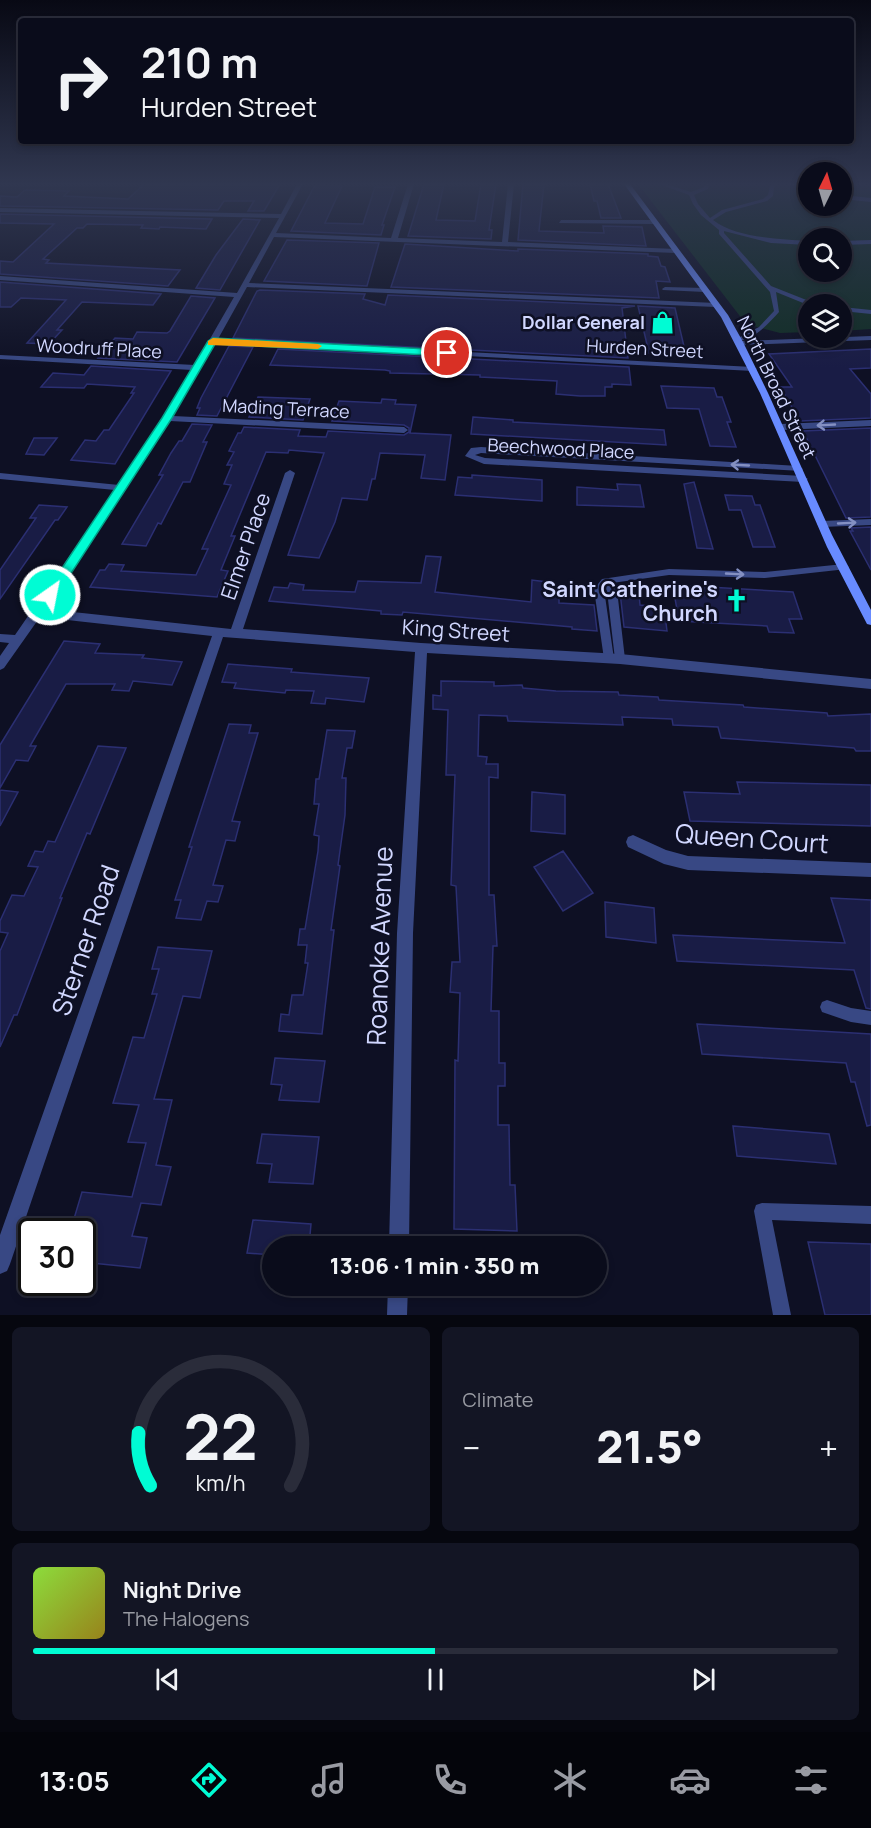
<!DOCTYPE html>
<html lang="en">
<head>
<meta charset="utf-8">
<style>
	:root { --surface:#0a0c1b; --page:#131524; --text:#f1f3f6; --muted:#999ba3; --line:#2a2c3a; --accent:#00fcd4 }
	body { margin:0; font-family:Manrope,sans-serif; background:var(--page); color:var(--text); height:100vh; display:flex; flex-direction:column; font-size:22px; white-space:nowrap }
	* { box-sizing:border-box; margin:0 }
	p { font-size:20px; color:var(--muted) }
	.icon { flex:none; width:33px; height:33px; fill:none; stroke:currentColor; stroke-width:2; stroke-linecap:round; stroke-linejoin:round }
	.map { position:relative; height:1315px; overflow:hidden }
	.side { display:flex; flex-direction:column; gap:12px; padding:12px; background:#06070f; flex:1 }
	.side>* { flex:none }
	.top-card { position:absolute; left:18px; top:18px; width:836px; height:126px; border-radius:6px; box-shadow:0 3px 9px #0003,0 0 0 2px var(--line); background:#0a0c1b; color:var(--text); overflow:hidden }
	.needle { width:39px; rotate:5deg }
	.fabs { position:absolute; left:798px; top:162px; display:grid; gap:12px }
	.fabs a { display:grid; place-items:center; width:54px; height:54px; border-radius:50%; background:var(--surface); box-shadow:0 3px 9px #0003,0 0 0 2px var(--line); font-size:30px }
	.speed { position:absolute; left:18px; top:1218px; display:flex; gap:12px; font-size:30px; font-weight:700; text-align:center }
	.speed>* { display:grid; place-content:center; width:78px; height:78px; border-radius:50%; background:var(--surface); box-shadow:0 3px 9px #0003,0 0 0 2px var(--line); line-height:1 }
	.speed .limit { border:3px solid #111; border-radius:9px; background:#fff; color:#111 }
	.pin { position:absolute; display:grid; place-items:center; width:51px; height:51px; color:#fff; margin:-26px; border:3px solid #fff; border-radius:50%; box-shadow:0 2px 6px #0007 }
	.me { position:absolute; width:66px; margin:-33px; rotate:33deg; stroke-linejoin:round; filter:drop-shadow(0 0 4px #0008) }
	.turn { display:flex; align-items:center; gap:21px; height:126px; padding:0 24px; font-size:27px }
	.turn .icon { width:78px; height:78px; stroke-width:2.5 }
	.turn b { display:block; font-size:42px; line-height:51px }
	.big { font-size:45px; font-weight:800; line-height:1.1 }
	.side .card { flex:1; display:flex; flex-direction:column; justify-content:center; gap:9px; min-width:0; padding:0 21px; border-radius:9px; background:var(--page) }
	.side .dial { align-items:center; gap:0 }
	.dial svg { height:156px; overflow:visible; fill:none; stroke:var(--line); stroke-width:7; stroke-linecap:round; text-anchor:middle }
	.dial text { fill:var(--text); stroke:none }
	.song { display:flex; align-items:center; gap:18px }
	.cover { width:72px; height:72px; border-radius:9px; background:linear-gradient(135deg,hsl(90 70% 55%),hsl(50 70% 35%)) }
	.played { height:6px; border-radius:3px; background:linear-gradient(90deg,var(--accent) 50%,var(--line) 50%) }
	.keys { display:flex; justify-content:space-around; direction:ltr }
	.heat { display:flex; justify-content:space-between; align-items:center; font-size:33px; direction:ltr }
	.side .tiles { flex:1; display:grid; gap:12px; grid-template-columns:1fr 1fr }
	.card:last-child { grid-column:span 2 }
	.trip { position:absolute; left:262px; top:1236px; width:345px; height:60px; border-radius:30px; background:var(--surface); box-shadow:0 3px 9px #0003,0 0 0 2px var(--line); font-weight:800; line-height:60px; text-align:center }
	.tab-bar { display:flex; height:96px; justify-content:space-around; align-items:center; background:#04050b; color:var(--muted) }
	.tab-bar .icon { width:42px; height:42px }
	.tab-bar .current { color:var(--accent) }
	.tab-bar b { font-size:27px; color:var(--text) }
	.map>svg:first-child { display:block }
</style>
</head>
<body>
<div class="map">
<svg width="871" height="1315" viewBox="0 0 871 1315">
	<rect width="100%" height="100%" fill="#0e1024"/>
	<path fill="#112e25" fill-rule="evenodd" d="M638,184H808V206H842V184H871V329L842,331V304H808V332L780,333L746,324ZM808,238H842V272H808Z"/>
	<path fill="#191c45" stroke="#2b2f72" stroke-width="1.5" d="M144,184H280L264,211H248L254,201H224L218,210L0,206V196L17,197L25,190L69,191L64,196L128,199Z
		M424,184H444L436,220L475,221L481,184H496L489,230H492L491,239L408,236Z
		M523,184H544L539,231L604,233L603,226L642,227L646,246L518,240Z
		M590,184H608L621,218H601L597,201H594Z
		M319,185L342,186L325,223L363,224L375,187H395L382,225H384L381,235L291,231L314,187Z
		M0,214L212,219L206,229L160,227L159,229L141,228L143,225L87,224L83,228H77L43,259L49,260L46,263L180,270L168,286L0,274V261L13,262L54,224L0,223Z
		M243,219L260,220L220,290L196,288L216,255Z
		M287,240L379,243L367,286L264,281Z
		M405,244L518,251V249L648,254V256L658,257L661,266L665,267L670,282L656,281L659,298L391,287Z
		M0,282L161,294L153,305L82,302L57,330H62L49,344L27,343L66,300L21,298L11,307H0Z
		M260,290L365,294L363,299L385,305L388,295L635,306L622,308L628,358L233,338L257,291Z
		M191,296L215,298L177,362L98,358L115,338L133,339L137,332L167,333L170,331Z
		M638,306L675,308L686,355L649,353Z
		M229,346L253,347L217,416L197,415L200,408H197L201,398Z
		M278,349L629,367L631,385L612,384V387H605V396H580L556,394L557,381L480,377V375L390,373V371L385,370L270,365Z
		M871,349V368L850,369L871,394V418L800,421L780,387H792L769,354Z
		M91,366L171,371L115,464L71,460L85,440L96,441L104,430H109L134,393H131L135,387L87,384L84,388L41,387L53,373L84,375Z
		M661,386L714,388L717,397H722L731,422H727L736,447L710,446L699,409L667,408Z
		M258,397L310,399L303,420L249,417Z
		M382,399L396,400L395,404L416,405L410,433L451,435L445,480L421,478L425,455L380,453L375,479H372L367,500L342,498L335,522L319,558L288,555L324,453L289,450L288,453L266,452L231,536H235L221,570L228,571L217,597L90,587L100,570H105L109,564L124,565L121,571L196,575L208,549H202L231,485L224,484L232,465H227L234,452L229,451L238,433H241L244,427L300,430L298,436L326,437L328,431L404,435L409,432V428L404,425L332,421L339,401L381,403Z
		M473,417L513,420V422L664,430L666,445L471,434Z
		M192,424L212,425L203,442H207L190,482H183L161,524L158,523L146,546L122,544L163,475H159L171,453L179,441H182Z
		M871,428V517L846,518L803,431Z
		M34,438H57L44,455L26,454Z
		M472,475L542,480V501L455,495L458,477L472,478Z
		M694,482L713,549L697,548L684,484Z
		M617,484L640,485L644,507L577,505V487L618,490Z
		M725,495L752,496L755,505H760L775,547H753L741,510H729Z
		M39,505L67,507L58,520H55L0,599V570L36,518H30Z
		M871,527V570L850,531H853L851,528Z
		M426,556L441,557L435,592L531,602L532,580L547,582V589H559V603L594,605L597,631L572,629V627L403,612L402,615L381,614V611L269,601L274,587L288,588L290,583L304,585L303,590L355,592L358,581L421,583Z
		M691,586L793,592L802,619H789L794,633L769,632L767,626L679,621L673,587L692,588Z
		M620,592L639,594L640,605L664,607L667,631L624,627Z
		M64,641L100,644L95,653L144,655L142,658L182,662L172,685L133,681L129,691L112,690L115,684H66L30,746H36L28,761L16,760L0,788V745Z
		M228,664L292,669L291,672L369,678L364,702L326,698L325,704L311,703L314,691L286,690L285,693L234,688L236,683L222,682Z
		M441,681L494,682V686L522,685L523,688L556,691L618,692L619,695L658,697L659,700L743,705L744,707L827,713L828,716L871,714V751H856L854,748L721,738L718,727L673,725L672,719L622,717L623,725L508,721L507,716L479,715L478,756L487,757L486,764H498V778L489,777V895H494L497,946H493L491,1011H499V1063H505V1086H498V1125H509L510,1185H515L517,1231L454,1229L455,1060L458,1061L460,993L450,992L452,962H460L456,886L451,885L455,775H446L448,710L433,709V695L441,696Z
		M229,724L251,725L249,733H258L232,821L240,822L235,841L226,840L213,885L223,886L218,902L207,901L201,920L176,918L181,900H175L192,847H189Z
		M327,730L355,731L352,748H347L342,778H346L345,815L338,865L340,866L331,930H334L322,1034L279,1031L281,1014L289,1015L292,995H303L308,963H305L307,945H298L300,929H305L318,851L319,836L314,835L319,804H314L316,779H319Z
		M98,746L126,748L90,834L87,833L60,898H62L17,1015H14L0,1047V951L8,933L0,932V921L12,895L24,896L38,867L28,866L35,851L43,852L48,841L55,842Z
		M737,782L871,785V826L690,821L684,792L740,794Z
		M0,790L18,792L0,826Z
		M532,792L565,795V834L531,831Z
		M563,851L593,893L563,911L534,867Z
		M831,898L871,900V1009L866,1008L854,970L677,961L673,935L845,943Z
		M605,902L654,908L656,943L606,937Z
		M158,947L212,951L200,998L183,996L154,1099L172,1100L156,1165L171,1167L161,1205L141,1203L132,1236L147,1238L140,1268L82,1262L85,1223L73,1222L82,1192L132,1197L146,1143L128,1142L139,1105L113,1103L133,1037L144,1038L157,994H152L159,969H152Z
		M697,1024L871,1034V1125L867,1126L855,1082H851L846,1063L702,1054Z
		M275,1058L325,1061L319,1102L279,1100L282,1085L271,1084Z
		M733,1126L829,1134L836,1164L737,1156Z
		M262,1134L319,1137L313,1184L269,1182L272,1164L257,1163Z
		M253,1220L311,1224L309,1246H273V1255L247,1253Z
		M808,1242L871,1244V1315H825Z"/>
	<g fill="none" stroke-linecap="round" stroke-linejoin="round">
		<path fill="#384884" fill-rule="evenodd" d="M659,184H666L691,192L704,187L705,184H710L708,189L694,195L698,204L710,218L722,210L763,199L768,195L770,185L778,184L774,187L773,196L767,201L726,212L713,220C736,238 780,239 808,241V245L771,243L724,231V233L771,286L814,303L815,304L808,305L776,292L779,312C768,324 753,341 736,341V339L759,327L774,311L770,292L719,234V230L701,215L693,204L689,195Z
			M789,184H797L808,188V190Z
			M842,195L871,198V202L842,199Z
			M561,220H655L658,222L655,224L559,223Z
			M871,240V244L842,245V241Z
			M665,287L705,288L708,290L705,292L663,290L662,289Z
			M842,307L871,310V314L842,311Z
			M844,564L849,567L847,569L765,578L669,575L612,583L617,590L625,659L624,662H616L615,659L607,591L605,588L604,589L614,659L613,662H605L604,659L594,589L602,579L669,569L765,572Z
			M827,1000L851,1008L871,1011V1025L851,1022L822,1012L820,1007L822,1002Z
			M762,1203L871,1206V1224L772,1220L791,1315H773L754,1211L756,1205Z"/>
		<path fill="#384884" fill-rule="evenodd" d="M297,184H303L276,233L391,238L408,184H414L398,238L502,242L508,184H514L508,242L676,249L679,251L676,253L274,237L249,283L716,303L720,305L716,307L247,287L218,339L753,367L757,369L753,371L215,343L173,416L404,427L408,430L404,433L170,421L45,609L231,629L285,473L290,470L295,473L243,629L421,643L620,654L871,679V689L620,664L427,653L413,933L409,1246H389L397,933L415,652L223,637L10,1264L7,1271L0,1274V1235L212,636L40,617L4,668L0,670V656L9,643L0,642V634L15,635L115,490L0,479V473L119,485L192,370L0,359V355L195,365L234,297L0,280V276L237,293L279,218L0,212V208L281,214Z
			M871,336V340L740,345L736,343L740,341Z
			M871,420V426L781,430L777,427L781,424Z
			M481,447L798,466L803,469L801,471L481,453L475,455L485,458L803,476L808,479L803,482L484,464L465,456L471,448Z
			M871,519V525L822,527L817,524L822,521Z
			M633,835L666,850L688,856L871,863V877L688,870L664,864L628,847L626,842L628,837Z
			M388,1286H408L407,1315H387Z"/>
		<path fill="#688bff" fill-rule="evenodd" d="M624,184H630L728,315L743,342L768,393L832,535L871,610V625L867,624L827,547L760,393L721,317Z"/>
	</g>
	<defs><path id="oneway-shaft" d="M-6 0H5M1.5-3L5.5 0L1.5 3" fill="none" stroke-width="1.6" stroke-linecap="round" stroke-linejoin="round" transform="scale(1.5)"/></defs>
	<g stroke="#8490c2">
		<use href="#oneway-shaft" transform="translate(826 425) rotate(177)"/>
		<use href="#oneway-shaft" transform="translate(740 465) rotate(-177)"/>
		<use href="#oneway-shaft" transform="translate(847 523) rotate(-3)"/>
		<use href="#oneway-shaft" transform="translate(735 574) rotate(3)"/>
	</g>
	<linearGradient id="sky" x2="0" y2="1"><stop stop-color="#080914"/><stop offset="0.5" stop-color="#303750"/><stop offset="1" stop-color="#303750" stop-opacity="0"/></linearGradient>
	<rect width="871" height="368" fill="url(#sky)"/>
	<path fill="#00fcd4" stroke="#00a48a" stroke-width="1.5" d="M213,338L447,350L452,353L447,356L215,344L172,418L55,598H46L44,595L162,418L208,341Z"/>
	<path fill="#f59e0b" d="M213,338L318,344L322,346L318,349L208,345V341Z"/>
	<defs>
		<symbol id="shop-bare" viewBox="-9 -9 18 18"><path d="M-5-2.5h2.3a2.7 3.5 0 0 1 5.4 0H5L5.5 6h-11ZM-1.5-2.5h3a1.5 2.3 0 0 0-3 0Z" fill="#00fcd4" stroke="#0e1024" stroke-width="2.5" paint-order="stroke"/></symbol>
		<symbol id="church-bare" viewBox="-9 -9 18 18"><path d="M-1.2-6h2.4v3.5h3.3v2.4h-3.3V6h-2.4V-.1h-3.3v-2.4h3.3Z" fill="#00fcd4" stroke="#0e1024" stroke-width="2.5" paint-order="stroke"/></symbol>
	</defs>
	<g fill-rule="evenodd">
		<use href="#shop-bare" x="646" y="306" width="33" height="33"/>
		<use href="#church-bare" x="720" y="584" width="33" height="33"/>
	</g>
	<g text-anchor="middle" dominant-baseline="central" stroke-width="5" stroke-linejoin="round" paint-order="stroke">
		<g font-size="18" font-weight="bold" fill="#d1d7ff" stroke="#0e1024" text-anchor="end">
			<text x="645" y="322">Dollar General</text>
		</g>
		<g font-size="18" fill="#d1d7ff" stroke="#0e1024">
			<text transform="translate(99 348) rotate(3)">Woodruff Place</text>
			<text transform="translate(645 348) rotate(3)">Hurden Street</text>
			<text transform="translate(777 387) rotate(64)">North Broad Street</text>
			<text transform="translate(286 408) rotate(3)">Mading Terrace</text>
			<text transform="translate(561 448) rotate(3)">Beechwood Place</text>
		</g>
		<g font-size="21" fill="#d1d7ff" stroke="#0e1024">
			<text transform="translate(245 546) rotate(-71)">Elmer Place</text>
			<text transform="translate(456 630) rotate(4)">King Street</text>
		</g>
		<g font-size="21" font-weight="bold" fill="#d1d7ff" stroke="#0e1024" text-anchor="end">
			<text x="718" y="589">Saint Catherine's<tspan x="718" dy="24">Church</tspan></text>
		</g>
		<g font-size="26" fill="#d1d7ff" stroke="#0e1024">
			<text transform="translate(752 838) rotate(4)">Queen Court</text>
			<text transform="translate(85 940) rotate(-71)">Sterner Road</text>
			<text transform="translate(379 946) rotate(-88)">Roanoke Avenue</text>
		</g>
	</g>
</svg>
<div class="fabs">
<a><svg class="needle" viewBox="-14 -14 28 28"><path d="M0-13l5 13h-10z" fill="#e53935"/><path d="M0 13l5-13h-10z" fill="#999ba3"/></svg></a>
<a><svg class="icon" aria-label="search" viewBox="0 0 24 24"><circle cx="10" cy="10" r="6"/><path d="M15 15l6 6"/></svg></a>
<a><svg class="icon" aria-label="layers" viewBox="0 0 24 24"><path d="M12 4l9 5-9 5-9-5zM3 14l9 5 9-5"/></svg></a>
</div>
<div class="speed"><div class="limit">30</div></div>
<div class="pin" style="left:447px;top:353px;background:#d93025"><svg class="icon" aria-label="arrive" viewBox="0 0 24 24"><path d="M6 21V4h12l-3 4 3 4H6"/></svg></div>
<svg class="me" style="left:50px;top:595px" viewBox="-20 -20 40 40"><circle r="17" fill="#00fcd4" stroke="#fff" stroke-width="3"/><path d="M0-11L8 9 0 5-8 9z" fill="#fff"/></svg>
<div class="trip">13:06 · 1 min · 350 m</div>
<div class="top-card">
<div class="turn"><svg class="icon" aria-label="right" viewBox="0 0 24 24"><path d="M7 20v-9h11M14 6l5 5-5 5"/></svg><div><b>210 m</b>Hurden Street</div></div>
</div>
</div>
<section class="side">
<div class="tiles">
<div class="card dial"><svg viewBox="0 0 100 80">
<path d="M14 69A42 42 0 1 1 86 69"/>
<path d="M14 69A42 42 0 0 1 8 42" stroke="#00fcd4"/>
<text x="50" y="56" font-size="32" font-weight="700">22</text>
<text x="50" y="72" font-size="11">km/h</text>
</svg></div>
<div class="card"><p>Climate</p>
<div class="heat"><a>−</a><b class="big">21.5°</b><a>+</a></div>
</div>
<div class="card">
<div class="song"><i class="cover"></i><div><b>Night Drive</b><p>The Halogens</p></div></div>
<div class="played"></div>
<div class="keys"><svg class="icon" aria-label="previous" viewBox="0 0 24 24"><path d="M18 5L8 12l10 7zM5 5v14"/></svg><svg class="icon" aria-label="pause" viewBox="0 0 24 24"><path d="M8 5v14M16 5v14"/></svg><svg class="icon" aria-label="next" viewBox="0 0 24 24"><path d="M6 5l10 7-10 7zM19 5v14"/></svg></div>
</div>
</div>
</section>
<nav class="tab-bar">
<b>13:05</b>
<svg class="icon current" aria-label="directions" viewBox="0 0 24 24"><path d="M12 3l9 9-9 9-9-9zM9 14v-3h6M13 9l2 2-2 2"/></svg>
<svg class="icon" aria-label="music" viewBox="0 0 24 24"><path d="M9 18V5l10-2v13"/><circle cx="6" cy="18" r="3"/><circle cx="16" cy="16" r="3"/></svg>
<svg class="icon" aria-label="phone" viewBox="0 0 24 24"><path d="M5 4h4l2 5-3 2q2 4 5 5l2-3 5 2v4C11 20 4 13 5 4z"/></svg>
<svg class="icon" aria-label="climate" viewBox="0 0 24 24"><path d="M12 3v18M4 7l16 10M4 17L20 7"/></svg>
<svg class="icon" aria-label="car" viewBox="0 0 24 24"><path d="M5 17H2v-5l4-1 3-4h7l3 4 3 1v5h-3M9 17h6M6 11h13"/><circle cx="7" cy="17" r="2"/><circle cx="17" cy="17" r="2"/></svg>
<svg class="icon" aria-label="filters" viewBox="0 0 24 24"><path d="M4 7h16M4 17h16"/><circle cx="9" cy="7" r="2"/><circle cx="15" cy="17" r="2"/></svg>
</nav>
</body>
</html>
